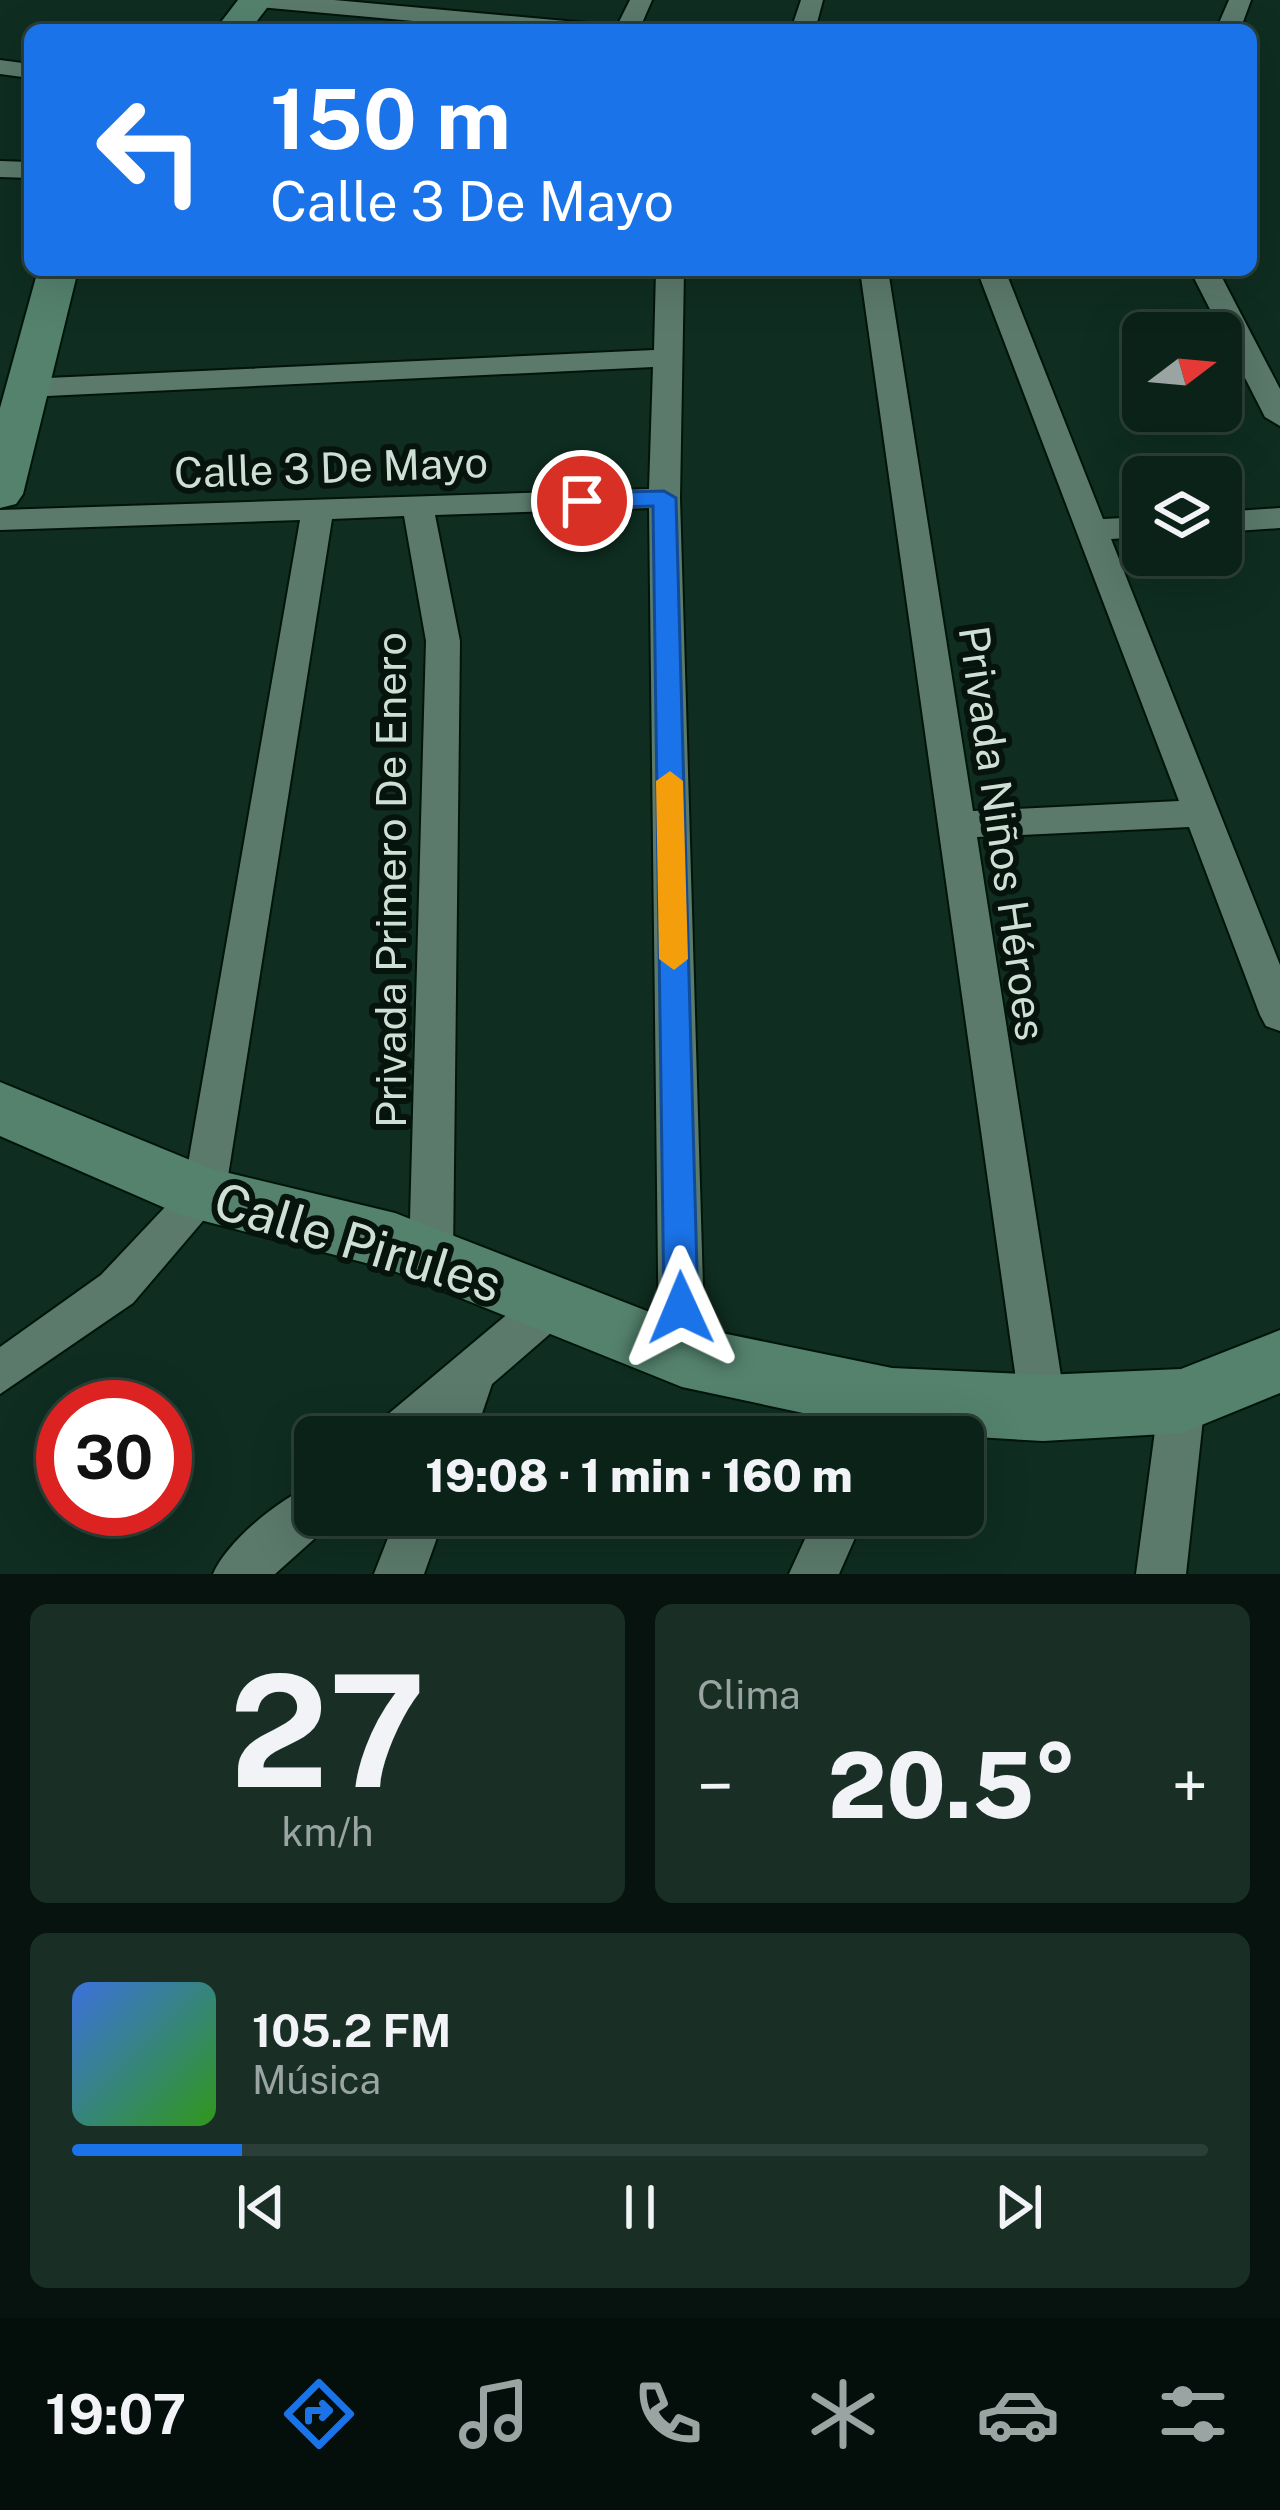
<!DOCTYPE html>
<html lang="es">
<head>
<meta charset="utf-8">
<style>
	:root { --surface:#0b2219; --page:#192f26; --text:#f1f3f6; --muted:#9aa4a2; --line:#2b3f38; --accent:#1a73e8 }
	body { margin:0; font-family:"Public Sans",sans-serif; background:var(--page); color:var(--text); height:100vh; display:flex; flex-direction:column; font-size:45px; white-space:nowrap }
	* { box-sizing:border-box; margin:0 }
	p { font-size:39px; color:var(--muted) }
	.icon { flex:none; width:66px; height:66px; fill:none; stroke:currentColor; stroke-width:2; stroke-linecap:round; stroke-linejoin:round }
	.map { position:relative; height:1574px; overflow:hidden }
	.side { display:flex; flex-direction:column; gap:30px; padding:30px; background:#06130e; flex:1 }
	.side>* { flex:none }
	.banner { position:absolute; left:24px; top:24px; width:1233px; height:252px; border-radius:18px; box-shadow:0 12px 48px #0002,0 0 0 3px var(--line); background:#1a73e8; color:#fff; overflow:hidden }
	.needle { width:78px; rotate:74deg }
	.fabs { position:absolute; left:1122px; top:312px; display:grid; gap:24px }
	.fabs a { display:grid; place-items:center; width:120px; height:120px; border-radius:18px; background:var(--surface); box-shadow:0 12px 48px #0002,0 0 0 3px var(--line); font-size:60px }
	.speed { position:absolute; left:36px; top:1380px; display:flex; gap:24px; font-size:60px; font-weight:700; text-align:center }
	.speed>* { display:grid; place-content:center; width:156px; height:156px; border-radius:50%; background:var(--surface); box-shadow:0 12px 48px #0002,0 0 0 3px var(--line); line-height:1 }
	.speed .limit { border:18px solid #d22; background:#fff; color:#111 }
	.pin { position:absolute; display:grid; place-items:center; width:102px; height:102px; color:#fff; margin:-51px; border:6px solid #fff; border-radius:50%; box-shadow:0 3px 12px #0007 }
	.me { position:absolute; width:132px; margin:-66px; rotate:359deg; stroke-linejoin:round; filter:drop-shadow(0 0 9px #0008) }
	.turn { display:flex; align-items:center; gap:42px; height:252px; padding:0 48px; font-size:54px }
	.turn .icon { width:156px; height:156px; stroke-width:2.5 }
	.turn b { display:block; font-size:84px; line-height:102px }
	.big { font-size:90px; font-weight:800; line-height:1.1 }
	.side .card { flex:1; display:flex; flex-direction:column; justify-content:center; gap:18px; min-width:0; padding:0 42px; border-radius:18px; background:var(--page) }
	.side .dial { align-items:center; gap:0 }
	.dial b { font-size:156px; line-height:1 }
	.song { display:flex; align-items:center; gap:36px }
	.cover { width:144px; height:144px; border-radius:18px; background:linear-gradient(135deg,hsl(220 70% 55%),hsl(110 70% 35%)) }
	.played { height:12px; border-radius:6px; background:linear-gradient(90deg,var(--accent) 15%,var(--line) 15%) }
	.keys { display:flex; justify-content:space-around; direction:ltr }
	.heat { display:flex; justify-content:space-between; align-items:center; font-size:66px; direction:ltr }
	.side .tiles { flex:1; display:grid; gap:30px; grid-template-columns:1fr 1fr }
	.card:last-child { grid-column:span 2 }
	.trip { position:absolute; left:294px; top:1416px; width:690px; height:120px; border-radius:18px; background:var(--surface); box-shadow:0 12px 48px #0002,0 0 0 3px var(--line); font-weight:800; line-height:120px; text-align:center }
	.tab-bar { display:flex; height:192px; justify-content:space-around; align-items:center; background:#040e0a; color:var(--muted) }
	.tab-bar .icon { width:84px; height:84px }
	.tab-bar .on { color:var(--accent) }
	.tab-bar b { font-size:54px; color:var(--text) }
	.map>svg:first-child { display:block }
</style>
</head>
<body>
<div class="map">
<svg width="1280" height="1574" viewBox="0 0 1280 1574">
	<rect width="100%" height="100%" fill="#0f2d21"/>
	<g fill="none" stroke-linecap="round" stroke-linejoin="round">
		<defs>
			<path id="street" d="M248,0H334L588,23L600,30H512L259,7Z
				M630,0H652L639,30H615Z
				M801,0H823L815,30H791Z
				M1229,0H1251L1240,30H1216Z
				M0,60L30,64V78L0,74Z
				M0,161L30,162V178L0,177Z
				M656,270H684L680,498L705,1356L698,1371L682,1377L666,1371L659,1356L649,508L435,515L460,641L453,1256L447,1270L431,1275L415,1270L409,1256L426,641L404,516L332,519L225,1195L133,1303L0,1394V1347L101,1275L184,1187L300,520L0,530V510L649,489L653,367L26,397L11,388L26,379L654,350Z
				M860,270H888L973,811L1179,801L977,270H1005L1103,519L1143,517V537L1111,539L1280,965V1031L1266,1026L1260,1015L1189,827L977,837L1066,1408L1059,1423L1043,1430L1027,1423L1020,1408Z
				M1190,270H1218L1280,389V426L1265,417Z
				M1280,508V528L1221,532V512Z
				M551,1285L567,1291L573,1305L567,1319L492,1384L474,1437H373L380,1421L535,1291Z
				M1182,1379L1198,1386L1205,1401L1186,1574H1136L1159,1401L1166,1386Z
				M315,1484V1515H336L332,1523L275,1574H213C228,1540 280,1498 315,1484Z
				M397,1515H445L424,1574H374Z
				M816,1515H865L839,1574H789Z"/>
			<path id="secondary" d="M238,0H273L250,30H215Z
				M38,270H78L23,494L16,504L0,508V408Z
				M0,1082L212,1169L395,1213L683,1325L892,1368L1043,1375L1181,1369L1280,1330V1393L1182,1433L1043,1441L892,1432L682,1387L389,1269L181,1215L0,1136Z"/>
		</defs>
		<use href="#street" stroke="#00150a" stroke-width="4"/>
		<use href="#secondary" stroke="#00150a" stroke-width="4"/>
		<use href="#street" fill="#5b7a6b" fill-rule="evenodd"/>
		<use href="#secondary" fill="#54826d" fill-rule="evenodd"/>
	</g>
	<path fill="#1a73e8" stroke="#114b97" stroke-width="3" d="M664,491L676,498L698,1308L693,1319L681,1324L669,1319L664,1308L653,506L582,508L571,501L582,493Z"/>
	<path fill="#f59e0b" d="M670,771L683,781L688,959L674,970L659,959L656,781Z"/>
	<g text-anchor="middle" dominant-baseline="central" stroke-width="12" stroke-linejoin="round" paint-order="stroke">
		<g font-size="42" fill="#cedfd6" stroke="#07130d">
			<text transform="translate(331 467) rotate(-2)">Calle 3 De Mayo</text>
			<text transform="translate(1003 833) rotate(82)">Privada Niños Héroes</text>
			<text transform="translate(390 880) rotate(-90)">Privada Primero De Enero</text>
		</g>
		<g font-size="51" fill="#cedfd6" stroke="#07130d">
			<text transform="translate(358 1242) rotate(17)">Calle Pirules</text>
		</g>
	</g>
</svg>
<div class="fabs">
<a><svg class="needle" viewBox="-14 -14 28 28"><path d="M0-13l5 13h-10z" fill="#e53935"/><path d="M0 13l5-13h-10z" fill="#9aa4a2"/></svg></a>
<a><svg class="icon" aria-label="layers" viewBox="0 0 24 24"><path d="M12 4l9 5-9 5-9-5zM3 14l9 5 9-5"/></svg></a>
</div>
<div class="speed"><div class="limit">30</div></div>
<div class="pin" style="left:582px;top:501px;background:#d93025"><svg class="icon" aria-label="arrive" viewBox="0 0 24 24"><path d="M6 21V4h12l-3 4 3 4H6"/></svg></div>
<svg class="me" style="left:681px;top:1308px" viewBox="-20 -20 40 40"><path d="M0-17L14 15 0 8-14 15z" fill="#1a73e8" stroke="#fff" stroke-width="4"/></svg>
<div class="trip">19:08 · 1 min · 160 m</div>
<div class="banner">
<div class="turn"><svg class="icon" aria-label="left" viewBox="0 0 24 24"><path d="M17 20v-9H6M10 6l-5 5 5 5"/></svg><div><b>150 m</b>Calle 3 De Mayo</div></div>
</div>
</div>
<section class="side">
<div class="tiles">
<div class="card dial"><b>27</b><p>km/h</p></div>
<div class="card"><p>Clima</p>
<div class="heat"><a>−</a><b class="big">20.5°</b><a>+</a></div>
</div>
<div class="card">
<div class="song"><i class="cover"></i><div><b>105.2 FM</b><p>Música</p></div></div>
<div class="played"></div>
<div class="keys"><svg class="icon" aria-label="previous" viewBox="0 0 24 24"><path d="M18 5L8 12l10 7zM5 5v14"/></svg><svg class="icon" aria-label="pause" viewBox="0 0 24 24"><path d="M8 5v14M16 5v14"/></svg><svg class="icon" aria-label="next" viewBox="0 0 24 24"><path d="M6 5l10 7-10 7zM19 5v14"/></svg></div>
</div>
</div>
</section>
<nav class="tab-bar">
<b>19:07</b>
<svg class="icon on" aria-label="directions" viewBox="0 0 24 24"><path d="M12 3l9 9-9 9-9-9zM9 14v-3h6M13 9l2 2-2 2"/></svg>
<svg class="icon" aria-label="music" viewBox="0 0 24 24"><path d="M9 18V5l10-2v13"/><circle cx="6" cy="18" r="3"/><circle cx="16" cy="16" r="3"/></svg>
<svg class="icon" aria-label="phone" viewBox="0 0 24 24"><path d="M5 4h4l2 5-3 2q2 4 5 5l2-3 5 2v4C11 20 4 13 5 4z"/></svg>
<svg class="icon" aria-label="climate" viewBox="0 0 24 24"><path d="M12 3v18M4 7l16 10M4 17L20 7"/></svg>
<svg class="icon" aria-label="car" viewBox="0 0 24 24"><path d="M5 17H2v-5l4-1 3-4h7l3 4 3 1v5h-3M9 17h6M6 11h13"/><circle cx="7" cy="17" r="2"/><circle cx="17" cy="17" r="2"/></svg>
<svg class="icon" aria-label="filters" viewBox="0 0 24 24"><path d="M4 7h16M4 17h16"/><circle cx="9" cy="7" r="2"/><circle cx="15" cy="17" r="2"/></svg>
</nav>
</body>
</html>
